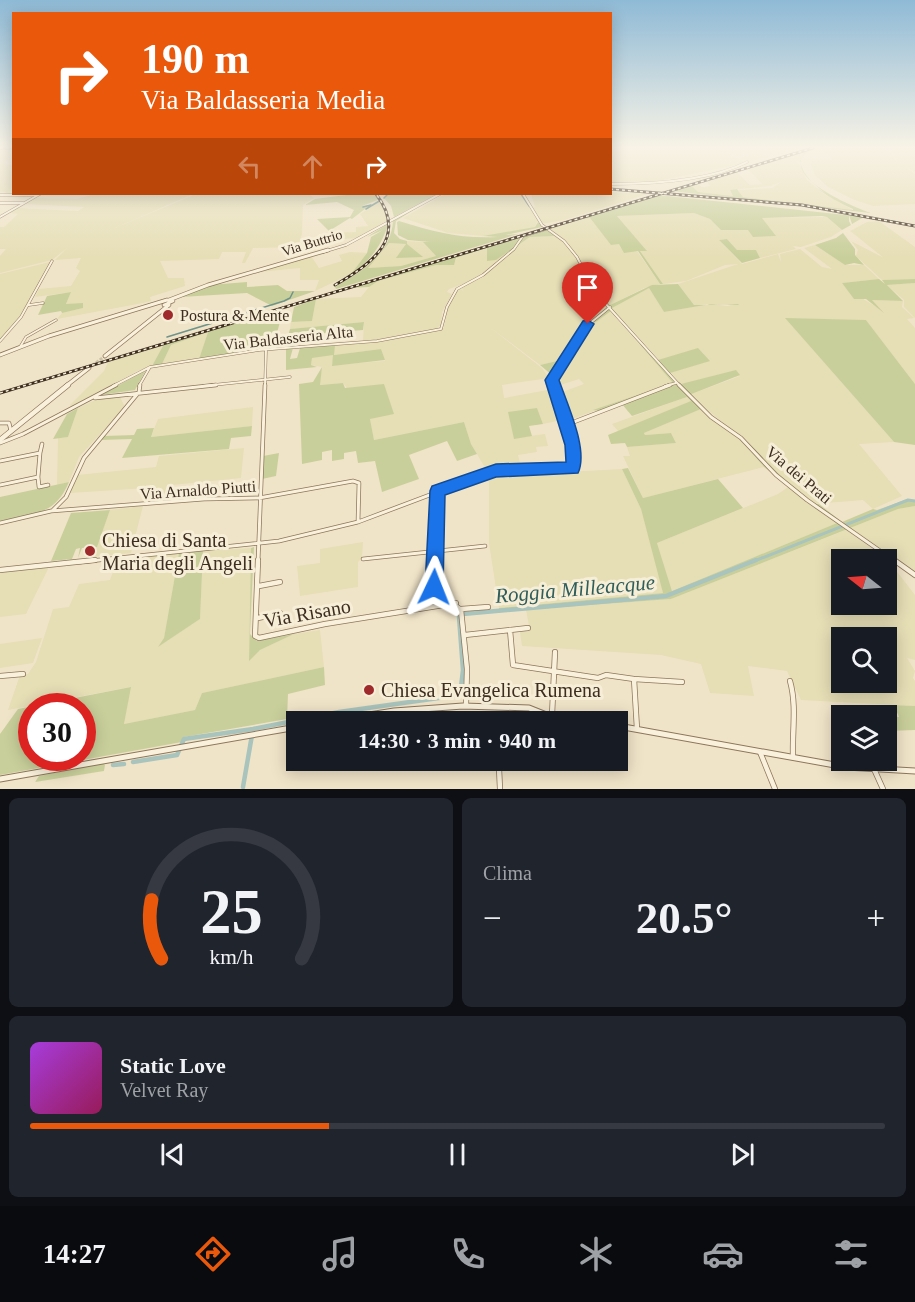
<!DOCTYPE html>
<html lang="it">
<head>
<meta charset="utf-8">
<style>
	:root { --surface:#171b24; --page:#20242c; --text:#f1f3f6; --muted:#9ea1a6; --line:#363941; --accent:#ea580c }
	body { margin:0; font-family:Georgia,serif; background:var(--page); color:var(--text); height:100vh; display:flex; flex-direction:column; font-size:22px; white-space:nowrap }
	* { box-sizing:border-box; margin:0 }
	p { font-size:20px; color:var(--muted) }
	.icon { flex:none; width:33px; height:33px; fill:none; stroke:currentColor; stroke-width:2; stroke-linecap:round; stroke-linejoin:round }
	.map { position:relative; height:789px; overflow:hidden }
	.panel { display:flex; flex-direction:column; gap:9px; padding:9px; background:#0d0f14; flex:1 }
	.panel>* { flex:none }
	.guide { position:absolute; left:12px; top:12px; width:600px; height:183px; border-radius:0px; box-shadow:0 3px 15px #0003; background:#ea580c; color:#fff; overflow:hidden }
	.needle { width:39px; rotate:287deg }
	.fabs { position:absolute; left:831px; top:549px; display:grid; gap:12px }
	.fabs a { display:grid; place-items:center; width:66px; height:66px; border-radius:0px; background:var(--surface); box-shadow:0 3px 15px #0003; font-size:30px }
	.speed { position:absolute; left:18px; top:693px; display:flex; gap:12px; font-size:30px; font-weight:700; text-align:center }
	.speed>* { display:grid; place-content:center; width:78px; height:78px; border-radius:50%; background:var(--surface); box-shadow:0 3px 15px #0003; line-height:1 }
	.speed .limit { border:9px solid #d22; background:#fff; color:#111 }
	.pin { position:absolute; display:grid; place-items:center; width:51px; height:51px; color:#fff; margin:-62px -26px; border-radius:50% 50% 50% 0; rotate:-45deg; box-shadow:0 0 6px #0007 }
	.pin .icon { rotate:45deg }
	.me { position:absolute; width:66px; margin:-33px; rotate:2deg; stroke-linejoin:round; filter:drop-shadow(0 0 4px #0008) }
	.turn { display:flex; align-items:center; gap:21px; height:126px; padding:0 30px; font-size:27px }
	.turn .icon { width:78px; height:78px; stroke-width:2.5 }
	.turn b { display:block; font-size:42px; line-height:51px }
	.lanes { display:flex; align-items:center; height:57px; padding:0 30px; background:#0003; justify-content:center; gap:30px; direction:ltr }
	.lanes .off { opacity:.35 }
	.big { font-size:45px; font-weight:700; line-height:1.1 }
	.panel .widget { flex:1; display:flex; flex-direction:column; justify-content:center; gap:9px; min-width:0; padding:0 21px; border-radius:9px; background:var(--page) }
	.panel .dial { align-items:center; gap:0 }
	.dial svg { height:156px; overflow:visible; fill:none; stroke:var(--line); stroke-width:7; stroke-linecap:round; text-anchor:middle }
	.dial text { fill:var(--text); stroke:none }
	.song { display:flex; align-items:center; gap:18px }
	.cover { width:72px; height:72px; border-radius:9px; background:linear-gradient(135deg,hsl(280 70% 55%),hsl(330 70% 35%)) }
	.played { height:6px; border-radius:3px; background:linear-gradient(90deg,var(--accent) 35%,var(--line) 35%) }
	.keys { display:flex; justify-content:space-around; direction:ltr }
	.heat { display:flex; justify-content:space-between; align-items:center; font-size:33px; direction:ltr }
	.panel .tiles { flex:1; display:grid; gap:9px; grid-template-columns:1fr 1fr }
	.widget:last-child { grid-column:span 2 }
	.trip { position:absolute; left:286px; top:711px; width:342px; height:60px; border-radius:0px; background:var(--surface); box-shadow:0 3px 15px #0003; font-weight:700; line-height:60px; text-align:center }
	.tabs { display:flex; height:96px; justify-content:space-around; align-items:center; background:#090b0e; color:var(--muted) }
	.tabs .icon { width:42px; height:42px }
	.tabs .active { color:var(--accent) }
	.tabs b { font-size:27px; color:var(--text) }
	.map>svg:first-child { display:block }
</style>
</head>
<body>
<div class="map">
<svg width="915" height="789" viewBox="0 0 915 789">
	<rect width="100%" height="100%" fill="#f0e4c8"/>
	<path fill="#e6deb5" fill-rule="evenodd" d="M611,148H718L746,163L643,184L611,183Z
		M720,148H804L748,162Z
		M831,148H888L895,160L898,161L889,148H915V172L906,167L915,174V204L873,206L852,199L828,187L815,175L811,165L812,161L833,160L823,151Z
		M0,149L13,150V159L2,162L6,163L5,165H13L14,194L20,195L4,194L6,192H0Z
		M801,152L804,153L800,161H795L799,164L807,180L826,195L853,210L743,197L738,190L772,188L781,182L771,186L730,190L734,196L698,192L691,185L697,183L702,187L710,186L706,180L736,171L750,185L762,184L747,168Z
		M611,192L648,194L564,220L542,224L537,222L535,227L526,230L483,236L448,233L403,218L445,194H520L528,207H535L531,194Z
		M95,194H193L115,228L196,194H309L314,198L303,205L302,234L298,247L253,248L245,263H242L246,252H222L219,259L160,261L168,278H184L185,286L150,297L151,301L143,303L57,319L62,313L83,308L66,304L71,292L35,297L39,289L71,286L80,271L76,268L81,258L55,260L67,248L52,260L0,273V256L6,249H0V227H4L18,214L8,213L16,208L78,211L84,207L24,204L34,198L77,199Z
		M381,201L387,213L388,220L358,238L316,241L330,233L356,232V227L368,226L360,214Z
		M694,213L710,219L721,230H748L761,218L827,217L842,230L831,237L801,247L793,246L796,249L760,258L756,250H737L727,239L719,240L742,264L778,254L781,262L780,254L800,249L822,267L832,269L804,248L815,245L845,265H864L879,279L842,283L848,290L880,309L871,300L903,301L902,307L914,318L907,319L915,328V384L866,320L786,319L894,442L859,444L902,496L873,509L863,500L814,504L780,475L755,449L689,395L740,376L681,384L613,309L612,307L623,300L649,288L664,312L711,304L727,306L738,304H705L694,305L678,284L738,264L725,265L686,281L663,284L640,251L646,250L617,216Z
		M590,218L611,244H619L637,251L660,284L644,288L610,305L595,290L579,257L569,249L579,262L593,291L607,307L579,329L557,361L540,365L487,325L542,368L549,378L502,385L504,398L553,389L562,420L543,424L537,408L514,438L545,434L548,446L536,447L537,452L518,455L521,467L487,471L471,444L464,422L374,440L370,419L343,383L319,385L322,367L311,365L312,358L335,345L387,340L441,330L444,327L449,303L455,293L460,288L464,292L461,287L486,276L449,289L447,292L452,294L442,312L441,325L436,329L363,342L364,322L290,329L291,322L312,321L316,299L361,297L369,287L378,281L436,265L454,264L457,258L488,248L511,250L530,237L555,236L548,230L578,219ZM381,349L385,361L332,365L334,355Z
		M879,221L915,247V279L882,280L856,256L858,250L851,241L884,258L850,231L867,222Z
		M407,241L423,242L436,256L401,266L367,268L389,243L406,244Z
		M350,252L367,253L351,274L315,291L319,280H300V268L250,273L311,256L319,268L342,261L339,255Z
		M50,262L20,317L0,340V274Z
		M915,283V318L904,307V300L887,285Z
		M609,310L673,383L566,421L557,394L584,384L579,379L554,387L553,380L583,331Z
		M208,332L199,359L162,364L171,345Z
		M164,344L152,366L137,371L72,408L70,405L104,371L108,362Z
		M119,395L125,407L79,457L69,482L57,485L58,438L68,437L78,408L93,401Z
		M687,397L692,401L619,432L612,424Z
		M253,407L252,426L151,437L158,419Z
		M701,409L739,438L764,467L643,498L623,456H630L627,447L676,443L671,433L645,435L644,433Z
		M244,448L241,478L172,485L169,493L151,495L149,503L143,504L147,488L70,493L77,475L156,467L159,456Z
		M622,469L641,509L664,593L499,608L489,543V474L506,471L566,472Z
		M788,487L837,523L672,591L657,543L778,494Z
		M143,506L131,553L93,557L110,510Z
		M915,506V573L850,528L898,509Z
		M846,530L888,560L915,595V660L907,658L915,671L913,678L915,681V706L801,700L787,671L748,666L754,696L710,693L701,664L661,655L522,646L520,632L530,631L526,610L671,599ZM842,560H886V604H842ZM842,638H886V682H842Z
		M363,542L362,558L358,562V587L300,596L297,566L320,563V549Z
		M251,548L249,660L260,650L294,634L320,630L324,667L202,693L195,710L124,724L130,687L8,710L20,675L28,674L36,662L53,609L69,607L79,584L110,580L118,558L179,553L164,639L159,646L200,619L203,551Z
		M49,567L26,614L0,617V573Z
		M42,638L33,663L0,668V644Z"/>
	<path fill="#c9cf9b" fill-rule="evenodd" d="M814,148C768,171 853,207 871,213L671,191L691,185L698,192L733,196L730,190L737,189L743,197L853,210V209C840,203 828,197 817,188L825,193C814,184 803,176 800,161L804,153L801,152Z
		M354,194H373L380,199L362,206L370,205L352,219L350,218L329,231L317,219L350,217L354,210L337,202L305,205L315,199Z
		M389,194H437L394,217L391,206L384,198Z
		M658,195L864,217L852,224L849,215V221L851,225L842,230L827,217L822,216L762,218L776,236L753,237L748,230H721L710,219L694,213L617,216L647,251H640L663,284H660L638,251L624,253L619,244L611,245L590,218L578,219Z
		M428,201L396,221L394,233L400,239L407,241V244L423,257L396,258L406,244L389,243L368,268L401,266L436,256L423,242H430L408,240L398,235L397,222L399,221C435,232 460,239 498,237L483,236L535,227L538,222L542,227L506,235L518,234L336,289L335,287C361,272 391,254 393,221Z
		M389,223C381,245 372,260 351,274L367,253L371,237L383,230L367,237Z
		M544,229L556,236L530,237L496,260L487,261V248L456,258L454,265H436L378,281L369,287L349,288L341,292H334Z
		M843,233L855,249V255L864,265L854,263L845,265L815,245L836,238Z
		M727,239L737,250H756L760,258L742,263L719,240Z
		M566,244L569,245C585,265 590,287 610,305L652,285L678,284L694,305L738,304L739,305L711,304L664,312L649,288L612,308L658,360L698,348L710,361L670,373L681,384L736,370L740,375L689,395L714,418L755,449L780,475L814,504H819L842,522L873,509L877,510L905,500L915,502V506L898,509L671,599L499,612V608L663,593L641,509L622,469L628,468L643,498L718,479L743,508L657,543L672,591L837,523L764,467L739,438L701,409L644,433L645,435L671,433L676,443L627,447L625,443L611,444L608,435L691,401L687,397L632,416L621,403L600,411L593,410L673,383L611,311L583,331L581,330L553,376L540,365L557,361L579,329L607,307L593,292L579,262Z
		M879,279L885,284L882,280L915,279V283L887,285L903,301L872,300L884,313L866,299H854L842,283Z
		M247,282V287L278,285L287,291H315L272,306L247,293L181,297L209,285Z
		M71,292L66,304L83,303V308L62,313L61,311L38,315L47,296Z
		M316,299L312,321L291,322L294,307Z
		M293,305L273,311V315L282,314L276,337L261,339L259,349L199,359L208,332L171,345L162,364L152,366L164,344Z
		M785,318L866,320L915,384V445L894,442Z
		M364,322L363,330L288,336L290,329Z
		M335,345L334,355L381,349L385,360L332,366L333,355L312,358L311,365L317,367L286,370V349L293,348L290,359L297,358L300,348Z
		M322,367L320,385L343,383L345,388L384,384L394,414L370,419L374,440L464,422L471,444L477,454L457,461L447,441L409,455L419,479L382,492L375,461L358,463L356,451L344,453V459L332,461V450L322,452V460L302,464L299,384L313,382Z
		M146,370L135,390L101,395Z
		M78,408L68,437L53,439L67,414Z
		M537,408L543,424L529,426L532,436L514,439L508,412Z
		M252,426L251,436L231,438L229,449L122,458L132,439L101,440L104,436L134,435L137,429L154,428L151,437Z
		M279,453L276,476L262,479L263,456Z
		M69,482C55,516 32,514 0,521V497Z
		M110,510L97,547L82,548L78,558L80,548L76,549L72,559L51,561L71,513Z
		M254,547L250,634L257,641L294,634L260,650L249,661L251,548Z
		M203,551L200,619L158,647L164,638L179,553Z
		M324,667L325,685L288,694L287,719L184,737L182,742L0,775V734L18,709L131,687L124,724L195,710L202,693ZM32,706H82V758H32Z
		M894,705L915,706V730L887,731V716L899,717Z
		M103,763L105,765L104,771L35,782L39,776Z"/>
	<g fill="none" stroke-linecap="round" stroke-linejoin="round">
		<path stroke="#6f938a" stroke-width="1.5" d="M521,194L529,206
			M384,198L388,194
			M363,207L371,205
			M366,209L381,200
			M167,337L284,301L290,298L293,292"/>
		<path stroke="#a9c4bc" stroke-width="3" d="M752,562L908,500L915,501"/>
		<path stroke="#a9c4bc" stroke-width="4.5" d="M133,762L177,755L184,739L253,729L339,712L460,695L463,670L459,617L463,614L666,596L756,560
			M113,765L124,764
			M243,787L252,735"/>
		<path stroke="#ccc0a6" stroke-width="3" stroke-dasharray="3 1.5" stroke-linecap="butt" d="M89,368L105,356"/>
		<defs>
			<path id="minor-far2" d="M610,184C651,184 710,181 747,162
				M523,194L542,225L564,241L577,257L595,292L680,386
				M0,195H37
				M0,203H23
				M29,305L43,303
				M0,341L21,317L52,261
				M20,347L26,337L56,320
				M113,386L150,367L259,350L377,341L441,329L447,307L457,289L483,275L514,249L523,236L546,229
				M139,386L150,367
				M203,386L290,377
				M265,386L266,350
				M554,386L552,379L583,329L610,307
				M665,386L676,383"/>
			<path id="minor-far1" d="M679,385L711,417L741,438L776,475L807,500L896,562
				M95,398L216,385
				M0,423H9L11,431
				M566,425L670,385
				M0,443L23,434L116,385
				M40,453L42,444
				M0,461L40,453L38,477L0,485
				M38,477L39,487L48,485
				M53,510L66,497L84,458L139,392L140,385
				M0,523L51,511L204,499L259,498L353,481L359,483L358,522
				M363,559L485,546
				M80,562L279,541L358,522L496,470H570C582,444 561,410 553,385
				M258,562L265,385
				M435,562L438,491"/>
			<path id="minor" d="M258,560L255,636L259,638L325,624L456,603
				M435,560L434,589L461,610L467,669L466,705
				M894,560L915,575
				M0,570L95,560
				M259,586L280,582
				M461,609L488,607
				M258,618L280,613
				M510,630L513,665L598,678L606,675L634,679L637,729
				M465,635L528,628
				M0,676L23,674
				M634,679L682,682
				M790,681C797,706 792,731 793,757
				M552,715L555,652
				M760,752L775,789
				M874,769L883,789
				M500,789L499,768L509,760"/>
			<path id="tertiary-far3" d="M0,217L40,194
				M323,252L346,245L440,194"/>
			<path id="tertiary-far2" d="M169,300L208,285L328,250
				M0,355L49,336L167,300L173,301L164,305
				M105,356L169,305
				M66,386L89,368"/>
			<path id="tertiary-far1" d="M0,440L68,385"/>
			<path id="tertiary" d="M548,716L550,722
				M326,722L394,711L463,706L529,708L554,718L561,716L593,722
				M618,726L846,767L915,771
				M0,779L297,727"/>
		</defs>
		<use href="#minor-far2" stroke="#8d765c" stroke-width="3"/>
		<use href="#minor-far1" stroke="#8d765c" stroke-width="4.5"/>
		<use href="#minor" stroke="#8d765c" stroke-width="6"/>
		<use href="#tertiary-far3" stroke="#8d765c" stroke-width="3"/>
		<use href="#tertiary-far2" stroke="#8d765c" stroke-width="4.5"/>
		<use href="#tertiary-far1" stroke="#8d765c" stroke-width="6"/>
		<use href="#tertiary" stroke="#8d765c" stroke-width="7"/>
		<use href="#minor-far2" stroke="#faf1dc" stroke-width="2"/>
		<use href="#minor-far1" stroke="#faf1dc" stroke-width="3"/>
		<use href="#minor" stroke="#faf1dc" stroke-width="4.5"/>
		<use href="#tertiary-far3" stroke="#faf1dc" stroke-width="2"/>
		<use href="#tertiary-far2" stroke="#faf1dc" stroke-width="3"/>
		<use href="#tertiary-far1" stroke="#faf1dc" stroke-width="4.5"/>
		<use href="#tertiary" stroke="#faf1dc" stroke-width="5"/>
		<defs>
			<path id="rail" d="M0,148H14
				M610,189L802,205L915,226
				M335,285C372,264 409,237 376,194
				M0,393L813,148"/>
		</defs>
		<use href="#rail" stroke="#3d2e20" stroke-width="3"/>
		<use href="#rail" stroke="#f7eed8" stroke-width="1.5" stroke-dasharray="3" stroke-linecap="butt"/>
	</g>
	<linearGradient id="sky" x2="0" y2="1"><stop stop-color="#8fbad6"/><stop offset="0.57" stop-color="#f8f3e6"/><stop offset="1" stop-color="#f8f3e6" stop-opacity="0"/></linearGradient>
	<rect width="915" height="258" fill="url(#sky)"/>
	<path fill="#1a73e8" stroke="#114b97" stroke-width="1.5" d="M588,320L594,324L559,380C567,404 589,450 578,473L496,477L445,495L443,587L440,593L434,596L428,593L425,587L430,491L432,486L496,464L566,462L565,445L545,380L583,321Z"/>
	<g fill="#9e2a2b" stroke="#f7eed8" stroke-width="2">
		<circle cx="168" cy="315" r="6"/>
		<circle cx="90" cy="551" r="6"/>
		<circle cx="369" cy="690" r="6"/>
	</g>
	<g text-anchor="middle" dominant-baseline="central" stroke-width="6" stroke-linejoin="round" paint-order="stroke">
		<g font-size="14" fill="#3d2e20" stroke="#f7eed8">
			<text transform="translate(312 243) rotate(-17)">Via Buttrio</text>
		</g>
		<g font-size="16" fill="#3d2e20" stroke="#f7eed8" text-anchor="start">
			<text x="180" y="315">Postura &amp; Mente</text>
		</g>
		<g font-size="16" fill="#3d2e20" stroke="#f7eed8">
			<text transform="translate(288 338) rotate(-6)">Via Baldasseria Alta</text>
			<text transform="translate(799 475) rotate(40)">Via dei Prati</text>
			<text transform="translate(198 490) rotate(-4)">Via Arnaldo Piutti</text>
		</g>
		<g font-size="20" fill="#3d2e20" stroke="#f7eed8" text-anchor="start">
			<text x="102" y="540">Chiesa di Santa<tspan x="102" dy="23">Maria degli Angeli</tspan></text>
			<text x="381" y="690">Chiesa Evangelica Rumena</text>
		</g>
		<g font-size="20" fill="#3d2e20" stroke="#f7eed8">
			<text transform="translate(307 613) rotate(-10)">Via Risano</text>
		</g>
		<g font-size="21" font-style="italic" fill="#2f5d5a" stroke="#f7eed8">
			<text transform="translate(575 589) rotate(-5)">Roggia Milleacque</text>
		</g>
	</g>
</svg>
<div class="fabs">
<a><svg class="needle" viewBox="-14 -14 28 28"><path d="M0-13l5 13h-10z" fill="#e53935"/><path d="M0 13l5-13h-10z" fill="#9ea1a6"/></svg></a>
<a><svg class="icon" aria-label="search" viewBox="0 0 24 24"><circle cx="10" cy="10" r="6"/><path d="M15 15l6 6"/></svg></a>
<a><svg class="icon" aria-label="layers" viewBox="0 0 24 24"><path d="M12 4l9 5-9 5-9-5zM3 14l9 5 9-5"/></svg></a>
</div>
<div class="speed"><div class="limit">30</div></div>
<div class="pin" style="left:588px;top:324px;background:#d93025"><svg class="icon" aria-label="arrive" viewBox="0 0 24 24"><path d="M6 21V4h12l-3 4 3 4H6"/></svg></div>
<svg class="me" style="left:434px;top:587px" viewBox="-20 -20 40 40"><path d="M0-17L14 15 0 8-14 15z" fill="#1a73e8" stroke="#fff" stroke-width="4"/></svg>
<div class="trip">14:30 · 3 min · 940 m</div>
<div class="guide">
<div class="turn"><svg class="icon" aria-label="right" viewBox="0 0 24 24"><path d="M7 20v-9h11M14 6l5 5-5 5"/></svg><div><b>190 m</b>Via Baldasseria Media</div></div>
<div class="lanes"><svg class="icon off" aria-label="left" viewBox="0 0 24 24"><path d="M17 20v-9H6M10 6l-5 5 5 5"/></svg><svg class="icon off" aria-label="ahead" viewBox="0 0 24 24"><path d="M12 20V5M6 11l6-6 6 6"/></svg><svg class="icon" aria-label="right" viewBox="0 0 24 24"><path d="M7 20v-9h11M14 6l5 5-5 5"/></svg></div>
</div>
</div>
<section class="panel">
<div class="tiles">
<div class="widget dial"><svg viewBox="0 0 100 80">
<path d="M14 69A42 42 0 1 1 86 69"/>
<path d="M14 69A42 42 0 0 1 9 39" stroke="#ea580c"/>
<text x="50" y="56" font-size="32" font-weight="700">25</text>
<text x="50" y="72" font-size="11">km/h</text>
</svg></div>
<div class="widget"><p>Clima</p>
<div class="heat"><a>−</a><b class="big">20.5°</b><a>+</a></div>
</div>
<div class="widget">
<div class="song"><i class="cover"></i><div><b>Static Love</b><p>Velvet Ray</p></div></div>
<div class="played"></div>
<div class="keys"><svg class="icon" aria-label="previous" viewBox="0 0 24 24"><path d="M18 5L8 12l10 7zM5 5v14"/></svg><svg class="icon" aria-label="pause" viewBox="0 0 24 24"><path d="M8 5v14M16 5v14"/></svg><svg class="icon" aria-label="next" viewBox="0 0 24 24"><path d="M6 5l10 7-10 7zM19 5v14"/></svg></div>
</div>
</div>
</section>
<nav class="tabs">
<b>14:27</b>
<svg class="icon active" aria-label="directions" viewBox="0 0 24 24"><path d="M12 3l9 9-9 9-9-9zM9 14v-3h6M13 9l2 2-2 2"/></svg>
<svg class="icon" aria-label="music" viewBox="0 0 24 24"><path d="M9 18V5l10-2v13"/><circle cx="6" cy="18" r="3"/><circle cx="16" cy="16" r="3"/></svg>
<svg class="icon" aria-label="phone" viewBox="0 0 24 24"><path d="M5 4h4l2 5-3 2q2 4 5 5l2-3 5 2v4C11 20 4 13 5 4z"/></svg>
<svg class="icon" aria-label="climate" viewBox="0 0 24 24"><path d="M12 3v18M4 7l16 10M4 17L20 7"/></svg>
<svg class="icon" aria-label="car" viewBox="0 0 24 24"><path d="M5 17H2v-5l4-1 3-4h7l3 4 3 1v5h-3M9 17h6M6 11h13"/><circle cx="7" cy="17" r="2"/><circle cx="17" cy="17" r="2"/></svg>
<svg class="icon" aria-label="filters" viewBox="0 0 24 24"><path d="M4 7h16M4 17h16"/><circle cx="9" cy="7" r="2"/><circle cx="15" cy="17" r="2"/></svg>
</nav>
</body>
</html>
